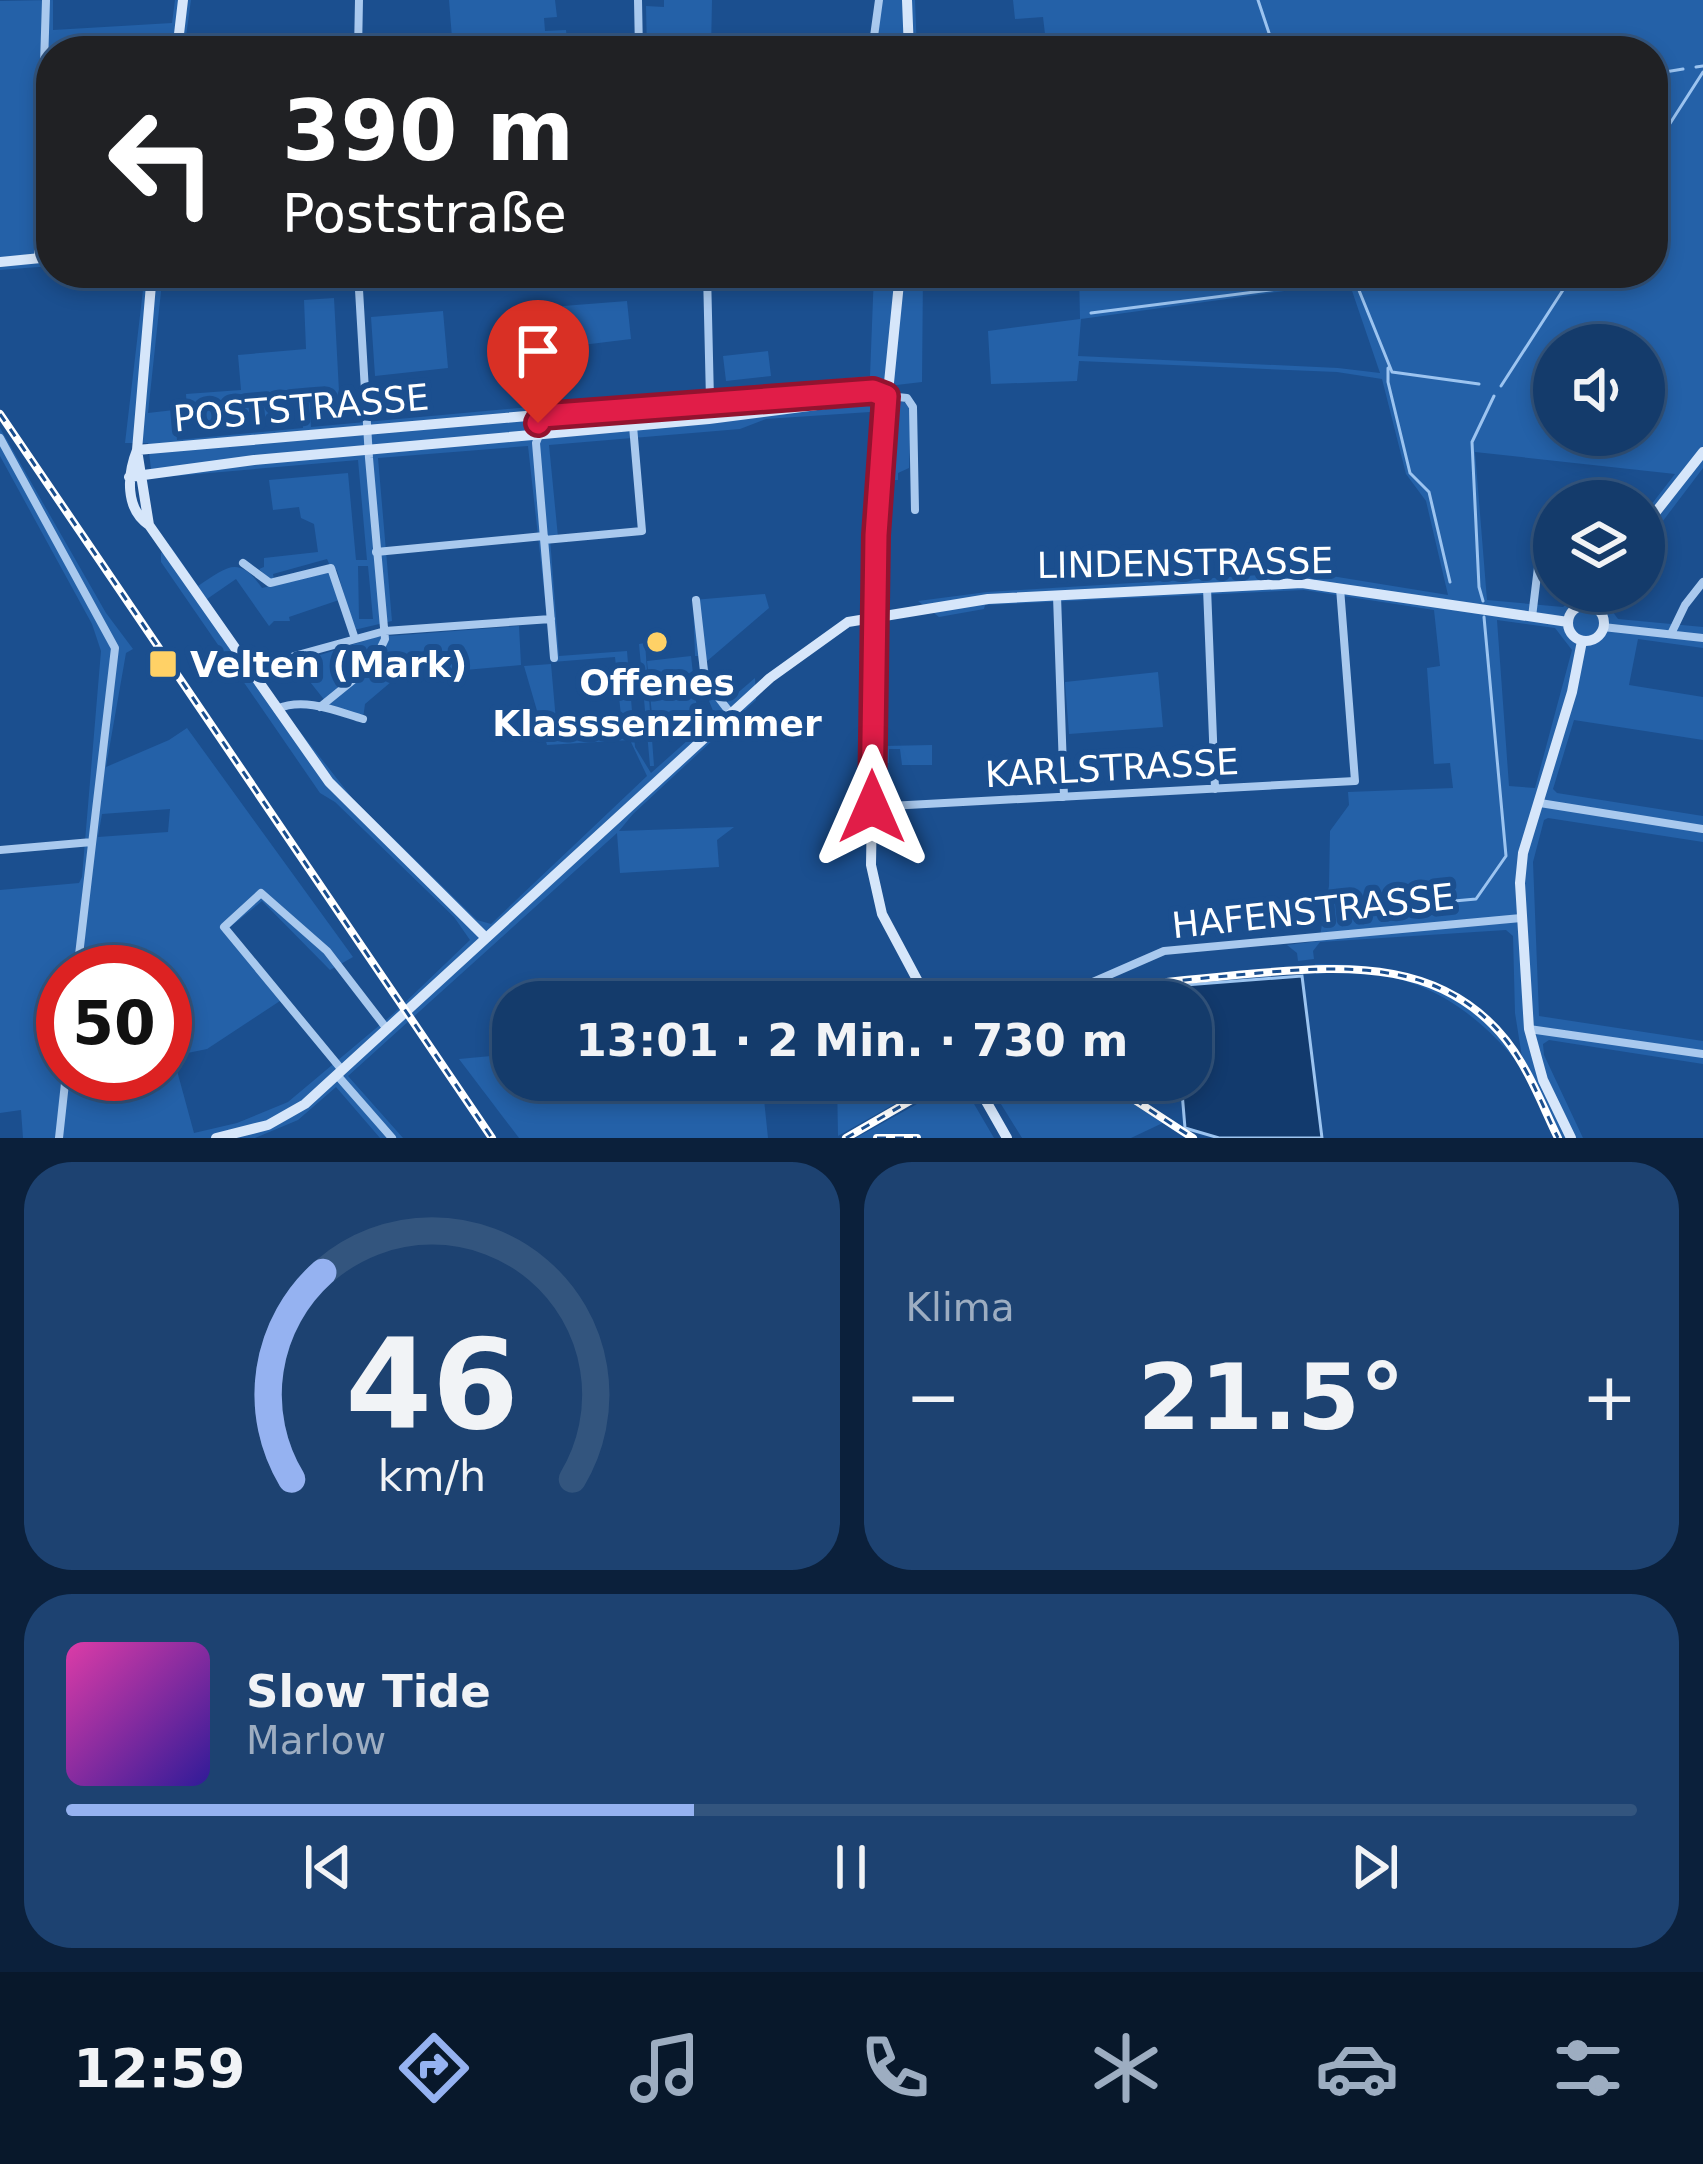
<!DOCTYPE html>
<html lang="de">
<head>
<meta charset="utf-8">
<style>
	:root { --surface:#143b6b; --page:#1d4271; --text:#f1f3f6; --muted:#9dadc1; --line:#33557e; --accent:#95b2f1 }
	body { margin:0; font-family:"DejaVu Sans",sans-serif; background:var(--page); color:var(--text); height:100vh; display:flex; flex-direction:column; font-size:45px; white-space:nowrap }
	* { box-sizing:border-box; margin:0 }
	p { font-size:39px; color:var(--muted) }
	.icon { flex:none; width:66px; height:66px; fill:none; stroke:currentColor; stroke-width:2; stroke-linecap:round; stroke-linejoin:round }
	.map { position:relative; height:1138px; overflow:hidden }
	.sheet { display:flex; flex-direction:column; gap:24px; padding:24px; background:#0b203b; flex:1 }
	.sheet>* { flex:none }
	.banner { position:absolute; left:36px; top:36px; width:1632px; height:252px; border-radius:48px; box-shadow:0 6px 18px #0003,0 0 0 3px var(--line); background:#202124; color:#fff; overflow:hidden }
	.controls { position:absolute; left:1533px; top:324px; display:grid; gap:24px }
	.controls a { display:grid; place-items:center; width:132px; height:132px; border-radius:50%; background:var(--surface); box-shadow:0 6px 18px #0003,0 0 0 3px var(--line); font-size:60px }
	.speed { position:absolute; left:36px; top:945px; display:flex; gap:24px; font-size:60px; font-weight:700; text-align:center }
	.speed>* { display:grid; place-content:center; width:156px; height:156px; border-radius:50%; background:var(--surface); box-shadow:0 6px 18px #0003,0 0 0 3px var(--line); line-height:1 }
	.speed .limit { border:18px solid #d22; background:#fff; color:#111 }
	.pin { position:absolute; display:grid; place-items:center; width:102px; height:102px; color:#fff; margin:-123px -51px; border-radius:50% 50% 50% 0; rotate:-45deg; box-shadow:0 0 12px #0007 }
	.pin .icon { rotate:45deg }
	.me { position:absolute; width:132px; margin:-66px; rotate:0deg; stroke-linejoin:round; filter:drop-shadow(0 0 9px #0008) }
	.turn { display:flex; align-items:center; gap:42px; height:252px; padding:0 48px; font-size:54px }
	.turn .icon { width:156px; height:156px; stroke-width:2.5 }
	.turn b { display:block; font-size:84px; line-height:102px }
	.big { font-size:90px; font-weight:700; line-height:1.1 }
	.sheet .tile { flex:1; display:flex; flex-direction:column; justify-content:center; gap:18px; min-width:0; padding:0 42px; border-radius:48px; background:var(--page) }
	.sheet .dial { align-items:center; gap:0 }
	.dial svg { height:312px; overflow:visible; fill:none; stroke:var(--line); stroke-width:7; stroke-linecap:round; text-anchor:middle }
	.dial text { fill:var(--text); stroke:none }
	.song { display:flex; align-items:center; gap:36px }
	.cover { width:144px; height:144px; border-radius:18px; background:linear-gradient(135deg,hsl(320 70% 55%),hsl(250 70% 35%)) }
	.played { height:12px; border-radius:6px; background:linear-gradient(90deg,var(--accent) 40%,var(--line) 40%) }
	.keys { display:flex; justify-content:space-around; direction:ltr }
	.heat { display:flex; justify-content:space-between; align-items:center; font-size:66px; direction:ltr }
	.sheet .tiles { flex:1; display:grid; gap:24px; grid-template-columns:1fr 1fr }
	.tile:last-child { grid-column:span 2 }
	.trip { position:absolute; left:492px; top:981px; width:720px; height:120px; border-radius:48px; background:var(--surface); box-shadow:0 6px 18px #0003,0 0 0 3px var(--line); font-weight:700; line-height:120px; text-align:center }
	.tab-bar { display:flex; height:192px; justify-content:space-around; align-items:center; background:#08182b; color:var(--muted) }
	.tab-bar .icon { width:84px; height:84px }
	.tab-bar .on { color:var(--accent) }
	.tab-bar b { font-size:54px; color:var(--text) }
	.map>svg:first-child { display:block }
</style>
</head>
<body>
<div class="map">
<svg width="1703" height="1138" viewBox="0 0 1703 1138">
	<rect width="100%" height="100%" fill="#1b4f8f"/>
	<path fill="#2461a8" fill-rule="evenodd" d="M53,0V30L172,23L175,0H191L184,51H51V266L0,270V1Z
		M449,0H555L557,17L544,18L545,31L566,30L568,51H453Z
		M664,0H712L711,51H667L685,50L688,43C679,33 666,41 657,43L663,51H647L646,6L664,7Z
		M876,0H915L917,51H868Z
		M1013,0H1703V468L1644,546V514L1675,474L1475,452L1487,600L1563,607L1584,591H1610L1604,600L1618,619L1703,627V648L1638,639L1629,685L1703,697V740L1574,720L1553,789L1557,793L1703,816V842L1548,818L1544,820L1533,862L1539,1016L1703,1041V1064L1549,1040L1543,1044L1544,1055L1583,1138H1561L1527,1068H1522C1468,1000 1405,964 1316,974L1315,964C1407,963 1463,986 1522,1057L1515,1013L1513,936L1506,930L1320,942L1313,951L1314,959L1298,961L1297,953L1287,945L1319,941L1329,886L1330,831L1349,805L1348,792L1453,788L1450,763L1434,764L1427,668L1440,666L1434,610L1304,590L985,605L984,609L939,617L918,601L987,592L1307,572L1448,595L1426,501L1406,474L1382,379L1337,372L1079,361L1077,381L991,384L988,331L1080,319L1079,273H1653V51H1047L1043,17L1015,19ZM1349,282L1380,373L1338,368L1078,356L1081,319ZM1554,345H1644V435H1554ZM1497,620L1555,628L1572,650L1535,788L1509,786Z
		M145,273H163L148,413L174,410L177,440L303,428L300,395L285,397L287,417L188,424L186,394L241,390L238,355L306,349L304,300L334,298L340,410L310,412L311,427L870,376L874,273H923L922,382L871,388L870,412L766,419L740,429L549,445L558,537L550,538L559,656L627,651L635,747L651,773L715,716L702,683L698,656H695L693,600L765,594L769,608L706,662L714,686L727,702L755,678L756,700L633,814L619,831L734,827L717,840L719,867L620,873L617,833L348,1076L403,1138H380L336,1087L298,1120L255,1138H23L21,1110L0,1113V890L79,883L82,877L101,651L92,624L0,456V428L106,613L133,649L126,653L106,767L169,740L187,728L353,957L330,970L262,901L229,928L286,997L207,1049L173,1056L194,1133L237,1123L288,1102L393,1014L470,940L454,917L335,802L320,793L161,562V553L171,547L198,586C228,566 239,555 262,588L331,572L339,600L289,617L290,621H274L269,626L236,579L207,599L275,700L353,799L477,920L491,924L647,776L630,740L547,745L524,666L551,664L556,721L621,716L615,657L552,662L528,446L378,458L392,621L354,630L337,570L331,568L327,559L273,574L274,579L270,580L259,569L264,567V558L318,552L314,524L301,518L299,507L273,510L269,480L348,473L356,560H367L358,460L152,478L148,443H125ZM358,566H368L373,619H359ZM170,809L168,832L98,837L102,814ZM63,972H165V1074H63Z
		M627,301L631,339L574,346L566,338L563,306Z
		M443,311L448,368L375,376L371,317Z
		M768,351L771,376L726,381L723,356Z
		M896,402H904L911,408L909,468L898,473V480H887Z
		M519,626L521,665L398,676L365,704L363,719L320,707L326,702L295,663L376,637Z
		M645,643L654,766H650L639,644Z
		M691,656L697,710L652,715L647,661Z
		M1158,672L1163,727L1069,734L1065,682Z
		M932,745V765H902L900,749H889V763H883V746Z
		M1115,978L1118,1002H1065Z
		M513,1054V1080H762L768,1138H519L459,1059Z
		M837,1080H937L838,1136Z
		M960,1080L994,1138H856Z
		M986,1080H1137L1147,1103L1169,1120L1131,1138H1022Z"/>
	<path fill="#123a6d" stroke="#9cc4f0" stroke-width="3" d="M1302,976L1322,1138H1219L1185,1128L1181,1080H1191V1002H1174L1172,986Z"/>
	<g fill="none" stroke-linecap="round" stroke-linejoin="round">
		<path stroke="#9cc4f0" stroke-width="3" d="M1258,0L1275,51
			M1696,67L1703,66
			M1653,74L1683,69
			M1653,150L1703,72
			M1352,273L1392,372L1479,384
			M1091,313L1355,279
			M1388,368V382L1410,473L1429,492L1450,582
			M1501,386L1574,273
			M1483,601L1479,587L1472,442L1494,396
			M1359,916L1367,909L1476,899L1506,856L1484,617"/>
		<path stroke="#a9c9ee" stroke-width="8" d="M638,0L639,51
			M358,51L359,0
			M872,51L879,0
			M38,258L46,0
			M707,273L710,400
			M888,396L907,398L913,407L915,510
			M539,435L536,443L554,658
			M0,438L115,648L77,972
			M544,540L642,531L633,426
			M376,552L544,536
			M243,563L270,583L331,568L354,636
			M1207,588L1215,789
			M1057,596L1064,797
			M696,600L705,680L731,714
			M1532,617L1542,534
			M1603,627L1703,638
			M1671,634L1685,605L1703,582
			M294,656L385,631L551,619
			M320,707L373,664L385,639L369,458L358,273
			M277,709C304,697 336,711 363,719
			M1540,803L1703,829
			M871,807L1355,781L1340,588
			M0,850L92,842
			M1047,1002L1164,951L1521,918
			M1529,1029L1703,1054
			M342,1070L224,927L261,893L327,951L387,1029
			M337,1075L392,1138
			M59,1138L66,1074"/>
		<path stroke="#d6e6fa" stroke-width="10" d="M907,0L909,51
			M177,51L183,0
			M0,262L51,257
			M152,273L137,450C127,475 125,509 149,525L329,782L486,938
			M900,273L877,502L871,865L882,914L929,1002
			M137,450L710,400L873,391L886,395
			M137,450L149,525
			M129,477L254,460L709,419L886,396
			M1644,527L1703,452
			M1568 623a18 18 0 1 1 36 0a18 18 0 1 1-36 0Z
			M974,1080L1007,1138
			M216,1138L268,1125L305,1104L770,678L848,622L988,599L1302,583L1568,622
			M1571,1138L1543,1080L1529,1029L1520,883L1523,853L1572,692L1582,641"/>
		<defs>
			<path id="rail" d="M0,414L492,1138
				M1129,986C1172,981 1215,977 1259,973C1350,965 1443,961 1506,1040C1529,1069 1542,1105 1558,1138
				M1083,1002L1145,982
				M1104,1080L1193,1138
				M846,1138L946,1080
				M877,1138H917"/>
		</defs>
		<use href="#rail" stroke="#fff" stroke-width="8"/>
		<use href="#rail" stroke="#1b4f8f" stroke-width="3" stroke-dasharray="9" stroke-linecap="butt"/>
	</g>
	<g fill="none" stroke-linecap="round" stroke-linejoin="round">
		<defs>
			<path id="route" d="M538,423L542,416L873,391L886,396L876,535L872,807"/>
		</defs>
		<use href="#route" stroke="#92132f" stroke-width="30"/>
		<use href="#route" stroke="#e11d48" stroke-width="21"/>
	</g>
	<g fill="#ffd166" stroke="#1b4f8f" stroke-width="4.5">
		<circle cx="657" cy="642" r="12"/>
		<rect x="148" y="649" width="30" height="30" rx="6"/>
	</g>
	<g text-anchor="middle" dominant-baseline="central" stroke-width="12" stroke-linejoin="round" paint-order="stroke">
		<g font-size="36" fill="#fff" stroke="#1b4f8f">
			<text transform="translate(301 408) rotate(-5)">POSTSTRASSE</text>
			<text transform="translate(1185 563) rotate(-1)">LINDENSTRASSE</text>
			<text transform="translate(1112 768) rotate(-3)">KARLSTRASSE</text>
			<text transform="translate(1313 911) rotate(-6)">HAFENSTRASSE</text>
		</g>
		<g font-size="36" font-weight="bold" fill="#fff" stroke="#1b4f8f" text-anchor="start">
			<text x="190" y="664">Velten (Mark)</text>
			<text x="657" y="682" text-anchor="middle">Offenes<tspan x="657" dy="41">Klasssenzimmer</tspan></text>
		</g>
	</g>
</svg>
<div class="controls">
<a><svg class="icon" aria-label="sound" viewBox="0 0 24 24"><path d="M4 9h4l5-4v14l-5-4H4zM17 9q2 3 0 6"/></svg></a>
<a><svg class="icon" aria-label="layers" viewBox="0 0 24 24"><path d="M12 4l9 5-9 5-9-5zM3 14l9 5 9-5"/></svg></a>
</div>
<div class="speed"><div class="limit">50</div></div>
<div class="pin" style="left:538px;top:423px;background:#d93025"><svg class="icon" aria-label="arrive" viewBox="0 0 24 24"><path d="M6 21V4h12l-3 4 3 4H6"/></svg></div>
<svg class="me" style="left:872px;top:807px" viewBox="-20 -20 40 40"><path d="M0-17L14 15 0 8-14 15z" fill="#e11d48" stroke="#fff" stroke-width="4"/></svg>
<div class="trip">13:01 · 2 Min. · 730 m</div>
<div class="banner">
<div class="turn"><svg class="icon" aria-label="left" viewBox="0 0 24 24"><path d="M17 20v-9H6M10 6l-5 5 5 5"/></svg><div><b>390 m</b>Poststraße</div></div>
</div>
</div>
<section class="sheet">
<div class="tiles">
<div class="tile dial"><svg viewBox="0 0 100 80">
<path d="M14 69A42 42 0 1 1 86 69"/>
<path d="M14 69A42 42 0 0 1 22 16" stroke="#95b2f1"/>
<text x="50" y="56" font-size="32" font-weight="700">46</text>
<text x="50" y="72" font-size="11">km/h</text>
</svg></div>
<div class="tile"><p>Klima</p>
<div class="heat"><a>−</a><b class="big">21.5°</b><a>+</a></div>
</div>
<div class="tile">
<div class="song"><i class="cover"></i><div><b>Slow Tide</b><p>Marlow</p></div></div>
<div class="played"></div>
<div class="keys"><svg class="icon" aria-label="previous" viewBox="0 0 24 24"><path d="M18 5L8 12l10 7zM5 5v14"/></svg><svg class="icon" aria-label="pause" viewBox="0 0 24 24"><path d="M8 5v14M16 5v14"/></svg><svg class="icon" aria-label="next" viewBox="0 0 24 24"><path d="M6 5l10 7-10 7zM19 5v14"/></svg></div>
</div>
</div>
</section>
<nav class="tab-bar">
<b>12:59</b>
<svg class="icon on" aria-label="directions" viewBox="0 0 24 24"><path d="M12 3l9 9-9 9-9-9zM9 14v-3h6M13 9l2 2-2 2"/></svg>
<svg class="icon" aria-label="music" viewBox="0 0 24 24"><path d="M9 18V5l10-2v13"/><circle cx="6" cy="18" r="3"/><circle cx="16" cy="16" r="3"/></svg>
<svg class="icon" aria-label="phone" viewBox="0 0 24 24"><path d="M5 4h4l2 5-3 2q2 4 5 5l2-3 5 2v4C11 20 4 13 5 4z"/></svg>
<svg class="icon" aria-label="climate" viewBox="0 0 24 24"><path d="M12 3v18M4 7l16 10M4 17L20 7"/></svg>
<svg class="icon" aria-label="car" viewBox="0 0 24 24"><path d="M5 17H2v-5l4-1 3-4h7l3 4 3 1v5h-3M9 17h6M6 11h13"/><circle cx="7" cy="17" r="2"/><circle cx="17" cy="17" r="2"/></svg>
<svg class="icon" aria-label="filters" viewBox="0 0 24 24"><path d="M4 7h16M4 17h16"/><circle cx="9" cy="7" r="2"/><circle cx="15" cy="17" r="2"/></svg>
</nav>
</body>
</html>
